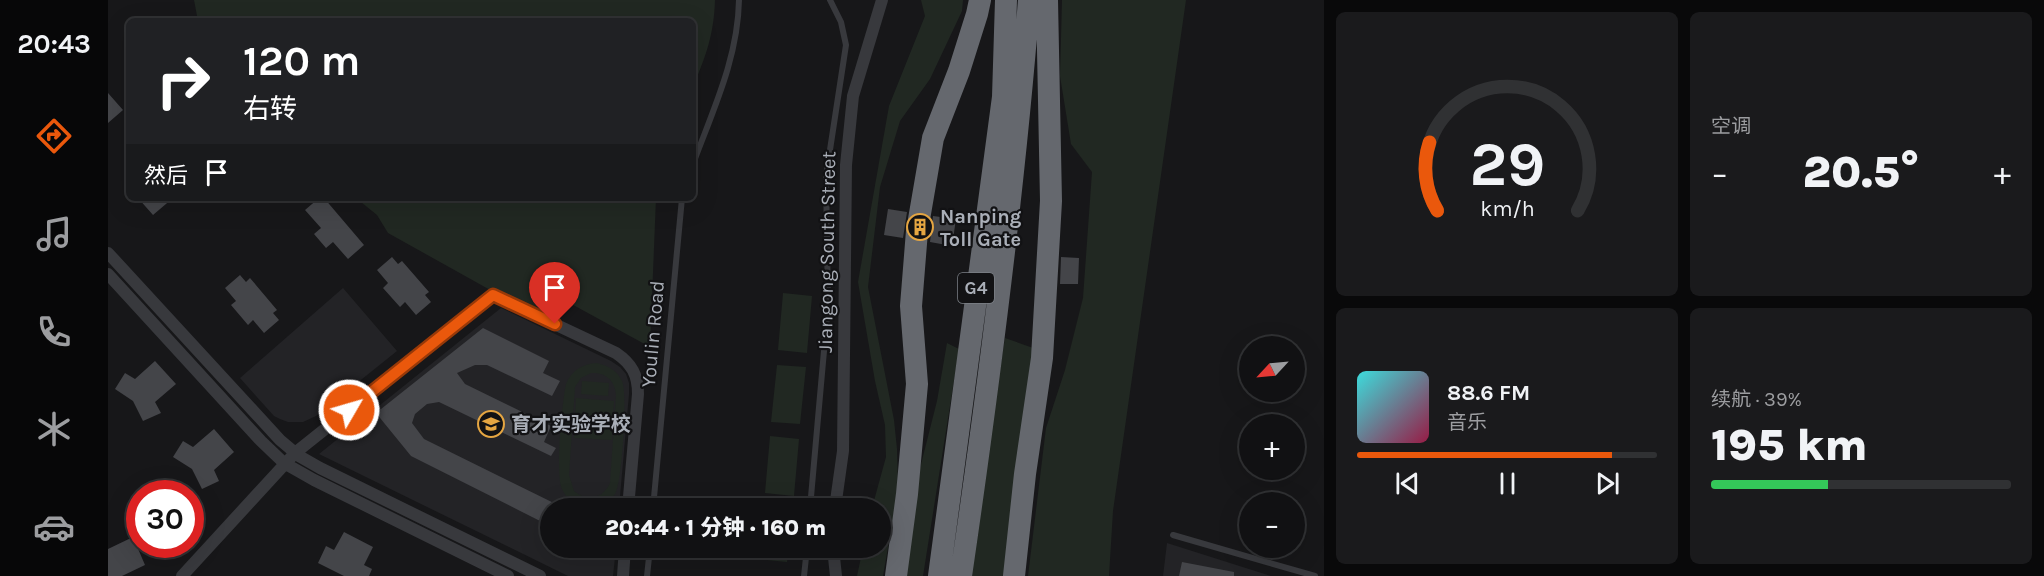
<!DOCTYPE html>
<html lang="zh">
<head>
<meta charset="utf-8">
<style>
	:root { --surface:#111113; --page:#1a1a1c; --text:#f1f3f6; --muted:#9c9da0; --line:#303133; --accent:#ea580c }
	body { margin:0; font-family:Karla,"Noto Sans SC",sans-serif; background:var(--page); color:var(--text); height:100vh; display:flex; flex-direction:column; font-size:22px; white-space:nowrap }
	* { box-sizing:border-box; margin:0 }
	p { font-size:20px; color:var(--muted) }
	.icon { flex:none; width:33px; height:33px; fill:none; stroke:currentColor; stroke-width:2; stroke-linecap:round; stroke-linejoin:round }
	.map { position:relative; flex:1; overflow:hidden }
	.sheet { display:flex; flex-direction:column; gap:12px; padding:12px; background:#09090a; width:720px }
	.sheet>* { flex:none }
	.top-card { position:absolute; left:18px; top:18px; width:570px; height:183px; border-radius:9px; box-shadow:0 6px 24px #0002,0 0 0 2px var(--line); background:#202124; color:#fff; overflow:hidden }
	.needle { width:39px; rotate:244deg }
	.buttons { position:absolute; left:1131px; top:336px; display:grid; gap:12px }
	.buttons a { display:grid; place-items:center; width:66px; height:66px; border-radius:50%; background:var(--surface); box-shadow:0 6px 24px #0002,0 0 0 2px var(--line); font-size:30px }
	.speed { position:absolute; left:18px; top:480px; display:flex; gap:12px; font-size:30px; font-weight:700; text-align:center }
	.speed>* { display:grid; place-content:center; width:78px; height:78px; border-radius:50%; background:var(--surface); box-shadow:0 6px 24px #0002,0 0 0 2px var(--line); line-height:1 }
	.speed .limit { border:9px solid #d22; background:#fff; color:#111 }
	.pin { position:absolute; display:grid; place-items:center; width:51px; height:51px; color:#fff; margin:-62px -26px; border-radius:50% 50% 50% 0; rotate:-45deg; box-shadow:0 0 6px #0007 }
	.pin .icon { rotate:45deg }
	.me { position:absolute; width:66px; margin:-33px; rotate:52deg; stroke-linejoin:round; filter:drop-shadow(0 0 4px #0008) }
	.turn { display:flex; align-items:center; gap:21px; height:126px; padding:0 18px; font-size:27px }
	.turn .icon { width:78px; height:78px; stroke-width:2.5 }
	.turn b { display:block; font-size:42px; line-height:51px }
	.then { display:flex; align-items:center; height:57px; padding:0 18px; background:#0003; gap:12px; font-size:22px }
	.big { font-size:45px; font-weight:800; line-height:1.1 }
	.sheet .card { flex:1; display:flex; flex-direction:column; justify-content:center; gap:9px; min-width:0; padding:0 21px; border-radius:9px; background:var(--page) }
	.sheet .dial { align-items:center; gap:0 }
	.dial svg { height:156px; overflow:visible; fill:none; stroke:var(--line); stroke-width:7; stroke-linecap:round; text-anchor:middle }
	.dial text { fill:var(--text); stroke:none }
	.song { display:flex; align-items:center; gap:18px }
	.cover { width:72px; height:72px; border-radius:9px; background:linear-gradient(135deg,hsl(180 70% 55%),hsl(340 70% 35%)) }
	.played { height:6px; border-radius:3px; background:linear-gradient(90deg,var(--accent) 85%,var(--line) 85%) }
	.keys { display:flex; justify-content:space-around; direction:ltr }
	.heat { display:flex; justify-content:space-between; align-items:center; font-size:33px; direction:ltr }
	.charge { height:9px; border-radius:4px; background:linear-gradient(90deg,#34c759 39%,var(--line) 0) }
	.sheet .tiles { flex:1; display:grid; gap:12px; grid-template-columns:repeat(2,1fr) }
	.trip { position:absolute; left:432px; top:498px; width:351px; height:60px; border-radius:30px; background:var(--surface); box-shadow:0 6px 24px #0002,0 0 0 2px var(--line); font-weight:800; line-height:60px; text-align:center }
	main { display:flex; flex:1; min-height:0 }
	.tabs { display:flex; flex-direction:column; width:108px; justify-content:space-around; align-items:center; background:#070708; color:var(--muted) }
	.tabs .icon { width:42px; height:42px }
	.tabs .on { color:var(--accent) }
	.tabs b { font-size:27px; color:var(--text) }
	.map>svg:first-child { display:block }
</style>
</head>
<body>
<main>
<nav class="tabs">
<b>20:43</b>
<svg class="icon on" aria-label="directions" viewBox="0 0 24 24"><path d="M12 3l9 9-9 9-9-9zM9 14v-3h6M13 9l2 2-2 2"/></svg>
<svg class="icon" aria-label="music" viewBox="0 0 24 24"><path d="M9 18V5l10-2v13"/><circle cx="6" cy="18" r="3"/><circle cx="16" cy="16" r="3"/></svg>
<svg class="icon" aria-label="phone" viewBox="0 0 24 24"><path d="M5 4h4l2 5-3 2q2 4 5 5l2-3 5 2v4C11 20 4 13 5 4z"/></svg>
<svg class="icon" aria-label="climate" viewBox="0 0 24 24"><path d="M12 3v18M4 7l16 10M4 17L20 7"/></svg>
<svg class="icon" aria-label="car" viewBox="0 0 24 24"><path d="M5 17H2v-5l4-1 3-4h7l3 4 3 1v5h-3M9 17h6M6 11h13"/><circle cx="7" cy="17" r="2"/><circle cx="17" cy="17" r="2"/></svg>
</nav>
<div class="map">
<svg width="1216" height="576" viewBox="0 0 1216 576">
	<rect width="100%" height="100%" fill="#171719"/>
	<path fill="#232326" d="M235,288L289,351L208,416L195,422H180L172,419L166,416L132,378Z
		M393,308L503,361L512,367L518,374L521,383V394L511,508H442V548H508L505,576H460L211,454Z
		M1059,543L1163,576H1055Z"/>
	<path fill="#212822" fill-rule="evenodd" d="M86,0H607C606,34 598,56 585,87V21H90Z
		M813,0H855L854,11L822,79L792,121L772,187L760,287L786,420L789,449L790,490L775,576H749L755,548H772V508H764L778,457L777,425L767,381L750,282L781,106L817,16Z
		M954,0H1078L1005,511L1001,576H920L938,428L957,370L975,298L984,172L963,144L952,76Z
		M248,198H548L542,347L447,295L431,309L384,291L280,233L269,215Z
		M675,293L704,296L699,353L670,350Z
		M897,338L928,349L897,576H859Z
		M839,343L851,349L815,576H794L807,488L829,401Z
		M489,363C500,366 509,370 514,381C520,393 514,483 507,494C501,503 490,508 479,507C468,506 458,499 454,489C447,475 454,402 458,384C464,370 474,364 489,363ZM483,373C498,372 507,381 508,395L502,483C495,499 479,502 466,491L461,475L467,387L473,378Z
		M669,365L698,367L692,424L663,422Z
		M474,381L501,383L500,396L473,394Z
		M468,398L506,401L505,418L467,416Z
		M467,420L505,422L504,440L466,438Z
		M662,436L691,439L686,496L657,493Z
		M652,548H681L679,562L650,559Z"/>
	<path fill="#444549" d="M0,93L15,110L0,123Z
		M30,198H65L45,215Z
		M211,198H216L256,245L240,259L225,242L218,248L206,234L213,228L197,210Z
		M780,209L799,212L795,238L776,235Z
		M825,216L848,219L844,246L822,242Z
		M284,257L290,264L294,261L321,292L317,295L323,302L308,315L297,302L292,307L275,288L280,283L269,270Z
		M953,257L971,258L970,284H952Z
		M132,275L138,282L142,278L169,310L165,313L171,320L156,333L145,320L140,325L123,305L128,301L117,288Z
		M375,328L441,361L435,373L452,381L444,396L379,365H367L349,373L357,384L443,426L436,442L448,448L443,456L331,402L319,404L307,414L304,423L316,439L456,508H442V526L303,456L268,413Z
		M47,361L68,384L47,402L53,413L35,421L25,401L7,389L17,373L27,379Z
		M106,429L126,452L106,470L111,481L94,489L84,469L65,457L75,441L85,447Z
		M236,532L265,547L256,565L264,569L261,576H236L210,563L218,546L226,550Z
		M25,537L37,565L14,576H0V549Z
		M1074,562L1126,572V576H1071Z"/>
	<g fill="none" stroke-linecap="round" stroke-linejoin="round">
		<path stroke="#38393d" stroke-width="6" d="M585,164C605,110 630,58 631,0
			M545,508L574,198
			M702,508L720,306L718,176L738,45L733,22L722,0
			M1065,535L1207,576
			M539,576L542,548
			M696,576L699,548"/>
		<path stroke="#38393d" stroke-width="12" d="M0,253L172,440L191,456L212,468L432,576
			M0,274L153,441L176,463L206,480L400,576
			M727,508L735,451L738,165L745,96L774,0
			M725,548L728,576
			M74,576L187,453L385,295L508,353C524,364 530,375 530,394L520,508
			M515,576L517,548"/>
		<path stroke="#65686e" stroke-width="22" d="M788,576L799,494L809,384L803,306L809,231L825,138L851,71L869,14L872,0
			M831,576L895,97L898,0
			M853,576C881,384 906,193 921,0
			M906,576L917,474L934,358L943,201L939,0"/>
	</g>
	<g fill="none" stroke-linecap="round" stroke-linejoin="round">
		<defs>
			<path id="route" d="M241,410L385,295L447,324"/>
		</defs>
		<use href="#route" stroke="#983908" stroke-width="15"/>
		<use href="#route" stroke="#ea580c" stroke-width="10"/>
	</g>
	<defs>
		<symbol id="building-ring" viewBox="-11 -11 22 22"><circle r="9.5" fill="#121214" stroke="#e5a642" stroke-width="1.5"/><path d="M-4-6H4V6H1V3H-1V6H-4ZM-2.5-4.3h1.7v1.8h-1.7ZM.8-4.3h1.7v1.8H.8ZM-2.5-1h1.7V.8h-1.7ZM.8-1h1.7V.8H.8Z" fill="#e5a642"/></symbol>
		<symbol id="school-ring" viewBox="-11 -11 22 22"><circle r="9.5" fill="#121214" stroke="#e5a642" stroke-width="1.5"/><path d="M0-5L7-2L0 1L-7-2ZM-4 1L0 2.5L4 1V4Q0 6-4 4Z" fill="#e5a642"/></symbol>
	</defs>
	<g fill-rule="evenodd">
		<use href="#building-ring" x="797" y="212" width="30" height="30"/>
		<use href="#school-ring" x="368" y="409" width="30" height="30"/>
	</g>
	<g text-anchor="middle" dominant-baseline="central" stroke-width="4.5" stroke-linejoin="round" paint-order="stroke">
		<rect fill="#121214" stroke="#7c8087" stroke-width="1.5" x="850" y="273" width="36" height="30" rx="4.5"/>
		<g font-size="18" font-weight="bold" fill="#aaafb8">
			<text x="868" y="288">G4</text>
		</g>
		<g font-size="20" font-weight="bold" fill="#aaafb8" stroke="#121214" text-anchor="start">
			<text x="832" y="216">Nanping<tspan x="832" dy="23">Toll Gate</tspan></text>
			<text x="403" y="424">育才实验学校</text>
		</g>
		<g font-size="20" fill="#aaafb8" stroke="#121214">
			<text transform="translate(719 252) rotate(-89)">Jiangong South Street</text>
			<text transform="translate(545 334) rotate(-85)">Youlin Road</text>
		</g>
	</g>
</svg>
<div class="buttons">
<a><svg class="needle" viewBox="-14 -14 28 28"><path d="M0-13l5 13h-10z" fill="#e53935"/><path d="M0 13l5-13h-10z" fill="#9c9da0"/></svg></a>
<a>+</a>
<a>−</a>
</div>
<div class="speed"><div class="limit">30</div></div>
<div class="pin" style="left:447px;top:324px;background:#d93025"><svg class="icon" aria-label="arrive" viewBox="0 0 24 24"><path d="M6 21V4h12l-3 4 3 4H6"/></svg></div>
<svg class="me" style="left:241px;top:410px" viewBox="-20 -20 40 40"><circle r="17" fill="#ea580c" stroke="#fff" stroke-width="3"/><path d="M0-11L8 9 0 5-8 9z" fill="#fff"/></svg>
<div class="trip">20:44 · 1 分钟 · 160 m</div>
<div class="top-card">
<div class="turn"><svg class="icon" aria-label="right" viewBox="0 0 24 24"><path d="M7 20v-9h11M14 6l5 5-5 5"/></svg><div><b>120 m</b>右转</div></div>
<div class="then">然后<svg class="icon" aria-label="arrive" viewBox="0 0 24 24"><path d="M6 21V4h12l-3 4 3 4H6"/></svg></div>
</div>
</div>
<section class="sheet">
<div class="tiles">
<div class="card dial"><svg viewBox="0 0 100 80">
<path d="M14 69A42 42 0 1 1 86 69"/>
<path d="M14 69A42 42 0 0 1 10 34" stroke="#ea580c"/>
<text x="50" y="56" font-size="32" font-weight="700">29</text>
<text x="50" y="72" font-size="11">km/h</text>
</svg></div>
<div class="card"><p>空调</p>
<div class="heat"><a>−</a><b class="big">20.5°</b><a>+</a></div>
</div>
<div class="card">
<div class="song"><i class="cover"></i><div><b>88.6 FM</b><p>音乐</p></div></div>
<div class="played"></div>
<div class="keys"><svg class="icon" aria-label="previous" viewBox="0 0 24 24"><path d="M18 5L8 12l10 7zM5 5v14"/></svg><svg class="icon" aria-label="pause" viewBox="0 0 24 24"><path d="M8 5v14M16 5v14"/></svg><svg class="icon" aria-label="next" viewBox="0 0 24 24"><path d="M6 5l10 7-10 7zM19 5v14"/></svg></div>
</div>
<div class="card"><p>续航 · 39%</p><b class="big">195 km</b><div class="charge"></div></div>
</div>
</section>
</main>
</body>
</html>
